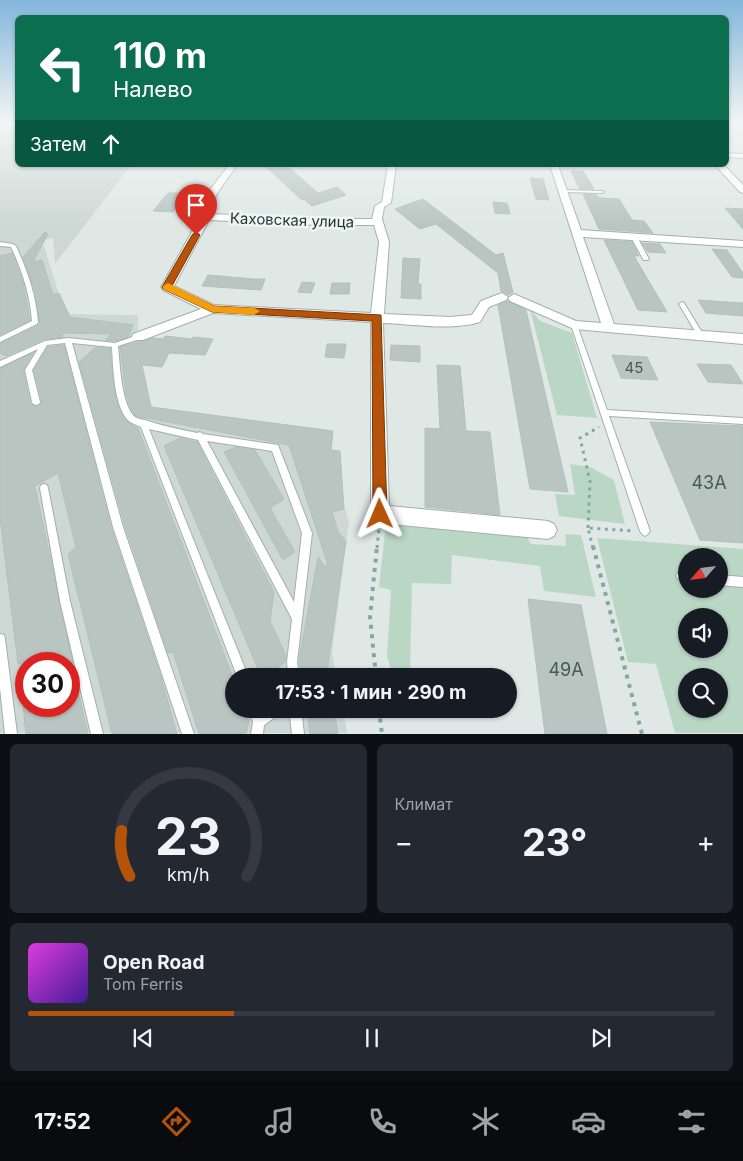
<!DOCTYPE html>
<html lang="ru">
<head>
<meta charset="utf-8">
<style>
	:root { --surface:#171b24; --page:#242831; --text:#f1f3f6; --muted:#9ea1a6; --line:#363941; --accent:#b45309 }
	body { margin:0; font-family:Inter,sans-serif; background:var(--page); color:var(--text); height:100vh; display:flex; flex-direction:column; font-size:19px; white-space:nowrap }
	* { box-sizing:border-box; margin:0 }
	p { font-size:16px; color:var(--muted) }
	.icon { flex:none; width:28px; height:28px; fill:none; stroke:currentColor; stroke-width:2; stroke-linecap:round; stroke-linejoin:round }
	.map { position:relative; height:734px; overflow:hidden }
	.sheet { display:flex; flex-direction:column; gap:10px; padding:10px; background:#0d0f14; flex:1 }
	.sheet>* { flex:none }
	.banner { position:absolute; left:15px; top:15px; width:714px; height:152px; border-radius:8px; box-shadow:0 1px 4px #0004; background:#0b6e4f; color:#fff; overflow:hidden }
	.needle { width:32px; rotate:242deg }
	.controls { position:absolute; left:678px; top:548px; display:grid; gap:10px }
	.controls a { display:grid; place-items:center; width:50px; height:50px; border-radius:50%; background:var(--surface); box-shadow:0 1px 4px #0004; font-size:25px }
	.speed { position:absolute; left:15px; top:652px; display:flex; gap:10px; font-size:25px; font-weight:700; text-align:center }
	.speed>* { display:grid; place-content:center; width:65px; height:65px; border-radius:50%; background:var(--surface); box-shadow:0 1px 4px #0004; line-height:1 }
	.speed .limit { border:8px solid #d22; background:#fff; color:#111 }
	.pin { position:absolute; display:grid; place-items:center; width:42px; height:42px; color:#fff; margin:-51px -21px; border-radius:50% 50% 50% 0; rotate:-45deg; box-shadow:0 0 5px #0007 }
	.pin .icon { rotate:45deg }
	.me { position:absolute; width:55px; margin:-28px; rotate:359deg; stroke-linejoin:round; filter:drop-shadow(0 0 4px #0008) }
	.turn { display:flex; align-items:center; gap:18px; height:105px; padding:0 15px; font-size:22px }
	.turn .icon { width:65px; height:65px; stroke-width:2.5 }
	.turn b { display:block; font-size:35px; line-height:42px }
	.then { display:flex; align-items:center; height:48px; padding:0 15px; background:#0003; gap:10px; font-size:19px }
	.big { font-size:38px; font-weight:700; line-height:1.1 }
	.sheet .widget { flex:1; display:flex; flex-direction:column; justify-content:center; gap:8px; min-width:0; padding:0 18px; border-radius:8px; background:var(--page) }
	.sheet .dial { align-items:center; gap:0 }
	.dial svg { height:130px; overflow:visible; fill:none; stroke:var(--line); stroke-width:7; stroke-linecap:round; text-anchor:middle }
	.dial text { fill:var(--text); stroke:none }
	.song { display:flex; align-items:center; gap:15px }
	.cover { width:60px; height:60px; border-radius:8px; background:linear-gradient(135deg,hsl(300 70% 55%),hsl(260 70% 35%)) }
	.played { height:5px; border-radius:2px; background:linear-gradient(90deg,var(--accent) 30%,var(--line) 30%) }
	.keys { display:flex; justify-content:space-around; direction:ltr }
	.heat { display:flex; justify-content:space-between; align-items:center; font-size:28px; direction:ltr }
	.sheet .tiles { flex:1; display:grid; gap:10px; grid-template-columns:1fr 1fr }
	.widget:last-child { grid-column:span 2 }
	.trip { position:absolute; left:225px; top:668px; width:292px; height:50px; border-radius:25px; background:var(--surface); box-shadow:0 1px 4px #0004; font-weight:700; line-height:50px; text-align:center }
	.dock { display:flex; height:80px; justify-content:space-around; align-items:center; background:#090b0e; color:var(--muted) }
	.dock .icon { width:35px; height:35px }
	.dock .current { color:var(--accent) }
	.dock b { font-size:22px; color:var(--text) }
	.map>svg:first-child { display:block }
</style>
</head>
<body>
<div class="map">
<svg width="743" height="734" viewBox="0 0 743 734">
	<rect width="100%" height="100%" fill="#dfe8e5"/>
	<path fill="#cdd8d4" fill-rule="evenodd" d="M17,124L18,165H131L55,264L53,238L42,240L65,314L138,315L136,409L320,435L349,521L332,653L336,676H234V709H343L347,733H0V136ZM26,664H69V706H26Z"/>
	<path fill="#bad7c5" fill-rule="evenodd" d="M530,309L540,321L572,333L597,418L557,415Z
		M570,464L590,467L614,480L625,524L559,516L555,494L575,495Z
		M386,524L527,537L531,544L566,546L565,534L581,535L596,597L544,591L540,566L452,555L451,584L412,583L410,676H393L387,656L391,590L379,587Z
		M597,538L743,549V733H675L656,664L628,662ZM686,556H719V589H686ZM686,616H719V649H686ZM686,676H719V709H686Z"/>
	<path fill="#b8c5c1" stroke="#b2c1bc" d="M264,165H286L318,193L337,187L346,195L312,206L304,199L302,200Z
		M571,171H583L594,189H580Z
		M530,178L543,179L549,200L536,199Z
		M168,193H187L173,212L153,211Z
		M583,194L597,195L599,198L619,199L632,220L644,221L653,233L599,229Z
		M423,199L496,255L503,253L513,292L509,295L501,291L498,273L436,224L420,229L395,209Z
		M493,202L507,203L510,214L495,213Z
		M725,208L743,209V229Z
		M45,232L48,234L33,262L42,260L53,295L59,293L70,317L133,325L128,337L115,341L105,340L112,334L62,333L63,337L44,339L6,356L0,353V344L38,326L40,323L35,292L23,257Z
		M604,240L632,242L639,256H634L667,312L638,310Z
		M642,243L660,244L666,253L648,252Z
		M712,249L727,250L743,273V278L732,277Z
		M12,253L23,283L30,320L0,335V256Z
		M403,258L420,259L418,284H421V299L401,298Z
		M208,275L253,279H265L261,290L202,286Z
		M302,282L315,283L311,293L298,292Z
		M332,283H350L349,294H330Z
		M698,300L743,303V316L706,313Z
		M508,301L526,310L568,492L530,489L498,305Z
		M165,336L192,339L193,337L213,339L205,355L169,353L162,367L142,365L151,407L333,431L331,450L340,451L344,509L332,512L338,532L346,541L328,665L329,676H302L299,659L318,557L324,566L328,565L289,445L136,416L132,410L126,393L120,347L153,338L163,339Z
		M327,344H346L344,358L325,357Z
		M64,345L111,527L161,677L177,734H112L68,554L76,547L58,473L35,486L73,664H18L0,517V369L33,353L23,370L30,403L35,407L40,406L42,402L34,370L48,347Z
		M391,345L420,346V362L390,360Z
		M96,347L110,349L114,387L119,408L129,423L138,428L234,680V709H244L249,722L246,734H199L173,652L168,653L125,526L79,362Z
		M612,355L647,357L658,380L621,378Z
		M697,364L731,365L743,384L708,382Z
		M437,365L460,366L466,431L490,432L500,515L425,507V428L440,429Z
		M650,422L743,426V543L700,540Z
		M180,438L197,442L274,592L270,621L286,655L285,662L267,676H261L164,446Z
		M236,447L255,450L284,499L270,508L295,552L283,560L224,452Z
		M528,599L581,605L607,734H545Z
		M69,668H73L88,734H26L23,706H69Z
		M307,709H334L338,734H310Z"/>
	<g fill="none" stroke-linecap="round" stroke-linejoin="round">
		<defs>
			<path id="lane" d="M560,190L602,191L604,192L602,193L562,192H560Z
				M634,235L637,237L649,259L648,260H644L643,259L631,237Z
				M0,242L13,244L16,246C27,270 36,295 38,322L37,324L0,342V337L32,321C30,295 22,270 11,247L0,246Z
				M682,302L684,303L703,334L704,336L703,338H699L679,304Z
				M572,323H574L577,325L607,410L743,418V424L609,416L650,531L648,534L645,536L642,534L640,531L571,325Z
				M138,335L141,337L140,339L118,346C120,363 121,405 135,417C138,419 142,419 145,420C162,426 179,429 197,433L200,432L203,434L278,445L312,533L297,662L299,676H288L287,662L292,619L198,440L149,429L248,676H237L141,427C137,425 133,424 130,422C114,410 113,366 112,347L72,343L123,527L194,734H182L113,527L65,343L47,345L32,370L40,402L39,404L36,405L33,404L32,402L25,370L38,349L0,367V361L45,341L68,338L115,343ZM207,441L272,451L302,533L294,602Z
				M44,484L47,485L48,488L70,601L103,734H91L60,601L40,488L41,485Z
				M681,571L686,572V582L678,579L676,576L678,573Z
				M719,575L743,577V587L719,585Z
				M0,634L4,635L5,639L17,734H5L0,688Z
				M248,709H260L261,713L268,709H283L281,713L264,725L263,734H251L253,722Z
				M289,709H301L304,734H292Z"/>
			<path id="street" d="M0,123H8L0,129Z
				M726,153L743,154V158L726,157Z
				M229,165H237L216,195L212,214L317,219H372L375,206L382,202L388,165H396L391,203L384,207L382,219L389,242L384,314L450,317L472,315L481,301L502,293L508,297L506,300L489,307L480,322C451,331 414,324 383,323L389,506L548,521L554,524L557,530L554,536L548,539L380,523L374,520L371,514V322L213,313L143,340H133L132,337L133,334L201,309L163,290L161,287L202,214L206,195ZM209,220L317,225H374L379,242L371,313L214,305L174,286Z
				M550,165H558L581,230L743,241V247L583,237L614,324L743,334V344L574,329L510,301L508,298L514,294L576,321L601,323Z
				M715,165H724L743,185V193L740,192Z"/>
		</defs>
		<use href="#lane" stroke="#a3afac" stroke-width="2"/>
		<use href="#street" stroke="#a3afac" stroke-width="2"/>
		<path stroke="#83a8a0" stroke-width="3" stroke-dasharray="3 4.5" stroke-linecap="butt" d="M588,528L590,481L580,438L599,427
			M377,548L379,528
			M593,548L588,528L633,531"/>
		<path stroke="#83a8a0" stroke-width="4" stroke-dasharray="4 5.5" stroke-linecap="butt" d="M593,546L642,734
			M376,676L370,617L377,546
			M379,709L382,734"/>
		<use href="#lane" fill="#fff" fill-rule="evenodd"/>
		<use href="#street" fill="#fff" fill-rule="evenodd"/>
	</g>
	<linearGradient id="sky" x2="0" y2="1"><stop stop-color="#83b6db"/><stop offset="0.54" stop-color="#f1f5f3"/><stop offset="1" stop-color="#f1f5f3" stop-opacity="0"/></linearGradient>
	<rect width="743" height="226" fill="url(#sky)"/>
	<path fill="#b45309" stroke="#753606" d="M196,232L200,235L172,286L214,306L381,315L387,514L385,519L380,521L375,519L373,514L372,321L212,312L163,289L162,287L192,235Z"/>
	<path fill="#f59e0b" d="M168,283L214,306L254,308L260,311L254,315L212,312L163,289V286Z"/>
	<g text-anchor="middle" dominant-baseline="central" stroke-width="5" stroke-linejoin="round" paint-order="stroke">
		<g font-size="15" fill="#223633" stroke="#eff5f3">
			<text transform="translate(292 220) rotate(2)">Каховская улица</text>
		</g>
		<g font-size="15" fill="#485a56">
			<text x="634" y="367">45</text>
		</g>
		<g font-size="18" fill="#485a56">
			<text x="709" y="482">43А</text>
			<text x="566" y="669">49А</text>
		</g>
	</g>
</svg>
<div class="controls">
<a><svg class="needle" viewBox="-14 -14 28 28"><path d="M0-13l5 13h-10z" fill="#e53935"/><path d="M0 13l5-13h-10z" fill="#9ea1a6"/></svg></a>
<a><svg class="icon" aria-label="sound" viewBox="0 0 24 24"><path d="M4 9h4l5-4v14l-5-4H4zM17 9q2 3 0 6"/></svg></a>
<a><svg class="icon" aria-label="search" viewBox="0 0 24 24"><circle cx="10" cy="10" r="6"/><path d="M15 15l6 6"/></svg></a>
</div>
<div class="speed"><div class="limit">30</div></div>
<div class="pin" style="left:196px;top:235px;background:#d93025"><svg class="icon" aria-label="arrive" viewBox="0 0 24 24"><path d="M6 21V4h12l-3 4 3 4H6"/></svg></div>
<svg class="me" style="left:380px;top:514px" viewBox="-20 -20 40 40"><path d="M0-17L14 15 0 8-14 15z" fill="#b45309" stroke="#fff" stroke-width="4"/></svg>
<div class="trip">17:53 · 1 мин · 290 m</div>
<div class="banner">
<div class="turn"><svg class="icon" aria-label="left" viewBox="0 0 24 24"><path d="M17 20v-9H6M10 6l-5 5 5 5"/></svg><div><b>110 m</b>Налево</div></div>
<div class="then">Затем<svg class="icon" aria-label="ahead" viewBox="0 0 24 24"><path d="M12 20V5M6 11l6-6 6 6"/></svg></div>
</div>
</div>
<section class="sheet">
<div class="tiles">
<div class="widget dial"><svg viewBox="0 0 100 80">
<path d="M14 69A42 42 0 1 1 86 69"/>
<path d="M14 69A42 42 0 0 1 9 41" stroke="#b45309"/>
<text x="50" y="56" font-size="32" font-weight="700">23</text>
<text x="50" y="72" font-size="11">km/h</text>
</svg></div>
<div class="widget"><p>Климат</p>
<div class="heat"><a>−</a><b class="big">23°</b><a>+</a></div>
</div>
<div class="widget">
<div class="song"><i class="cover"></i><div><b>Open Road</b><p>Tom Ferris</p></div></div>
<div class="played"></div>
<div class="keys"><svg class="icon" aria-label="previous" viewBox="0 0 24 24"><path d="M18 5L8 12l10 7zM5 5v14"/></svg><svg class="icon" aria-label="pause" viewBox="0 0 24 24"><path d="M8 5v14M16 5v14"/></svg><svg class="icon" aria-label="next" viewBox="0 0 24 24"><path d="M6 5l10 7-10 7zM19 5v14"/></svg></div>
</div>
</div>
</section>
<nav class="dock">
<b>17:52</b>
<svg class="icon current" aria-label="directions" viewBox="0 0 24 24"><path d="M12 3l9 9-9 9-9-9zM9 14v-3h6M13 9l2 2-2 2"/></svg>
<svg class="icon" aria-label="music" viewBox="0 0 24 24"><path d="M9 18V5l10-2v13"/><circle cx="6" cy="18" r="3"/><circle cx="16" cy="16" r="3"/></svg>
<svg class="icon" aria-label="phone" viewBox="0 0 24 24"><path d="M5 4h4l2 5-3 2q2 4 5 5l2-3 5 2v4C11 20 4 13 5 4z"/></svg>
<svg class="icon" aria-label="climate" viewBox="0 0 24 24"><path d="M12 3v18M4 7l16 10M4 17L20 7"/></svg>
<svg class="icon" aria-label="car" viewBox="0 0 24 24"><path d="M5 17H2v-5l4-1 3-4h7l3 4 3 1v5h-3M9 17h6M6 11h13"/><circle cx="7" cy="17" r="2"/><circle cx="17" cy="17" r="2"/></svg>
<svg class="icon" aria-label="filters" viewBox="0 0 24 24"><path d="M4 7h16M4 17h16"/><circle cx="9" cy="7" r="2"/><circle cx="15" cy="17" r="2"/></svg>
</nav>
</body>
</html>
